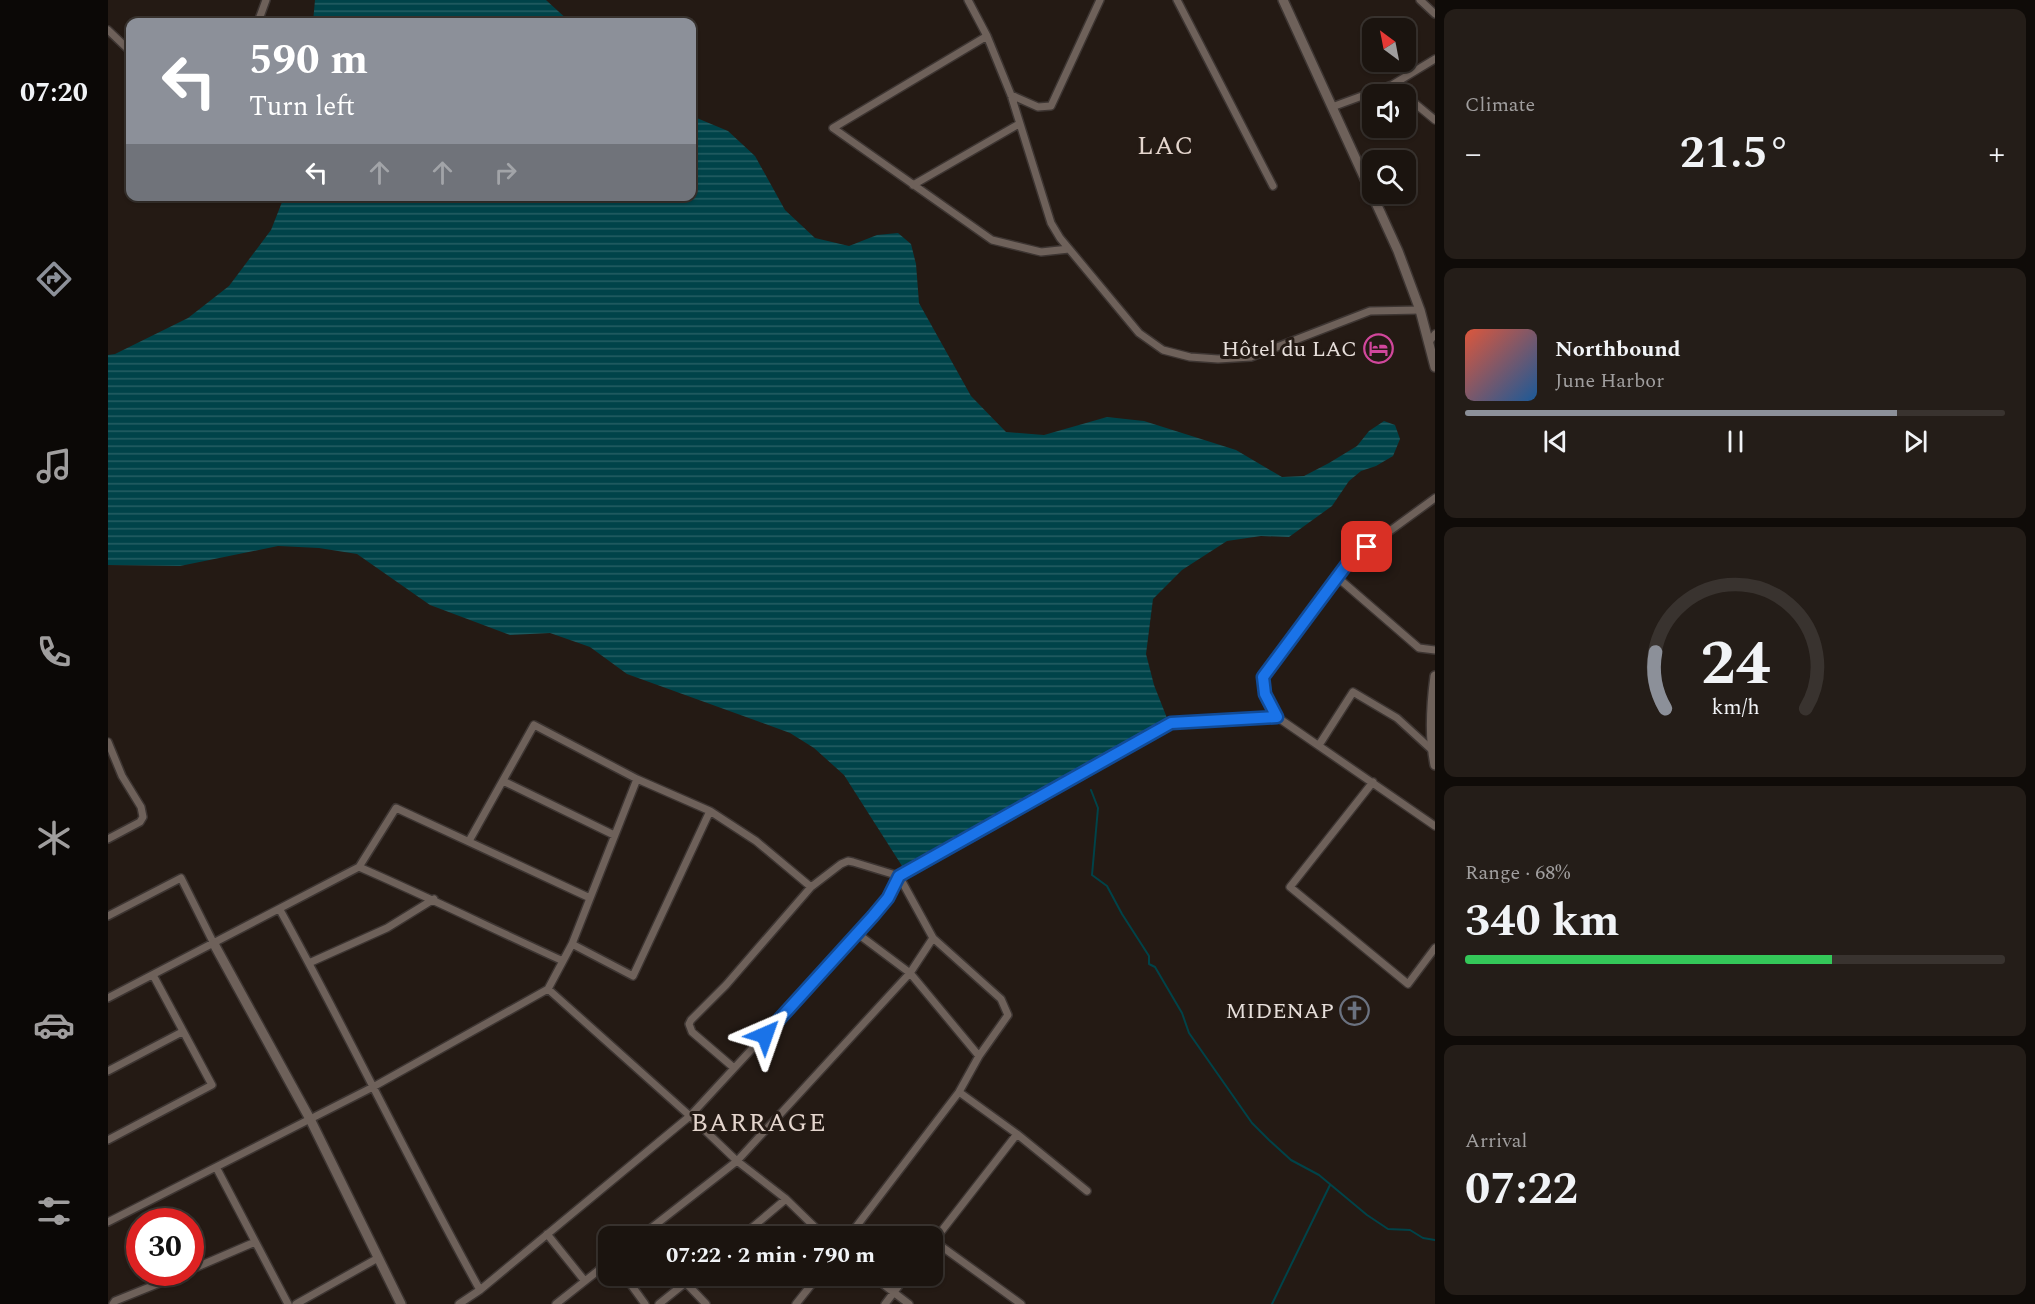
<!DOCTYPE html>
<html lang="en">
<head>
<meta charset="utf-8">
<style>
	:root { --surface:#1b140f; --page:#241d18; --text:#f1f3f6; --muted:#a09e9e; --line:#39332f; --accent:#8c9099 }
	body { margin:0; font-family:Spectral,serif; background:var(--page); color:var(--text); height:100vh; display:flex; flex-direction:column; font-size:22px; white-space:nowrap }
	* { box-sizing:border-box; margin:0 }
	p { font-size:20px; color:var(--muted) }
	.icon { flex:none; width:33px; height:33px; fill:none; stroke:currentColor; stroke-width:2; stroke-linecap:round; stroke-linejoin:round }
	.map { position:relative; flex:1; overflow:hidden }
	.drawer { display:flex; flex-direction:column; gap:9px; padding:9px; background:#0f0b08; width:600px }
	.drawer>* { flex:none }
	.hud { position:absolute; left:18px; top:18px; width:570px; height:183px; border-radius:12px; box-shadow:0 2px 4px #0004,0 0 0 2px var(--line); background:#8c9099; color:#fff; overflow:hidden }
	.needle { width:39px; rotate:328deg }
	.fabs { position:absolute; left:1254px; top:18px; display:grid; gap:12px }
	.fabs a { display:grid; place-items:center; width:54px; height:54px; border-radius:12px; background:var(--surface); box-shadow:0 2px 4px #0004,0 0 0 2px var(--line); font-size:30px }
	.speed { position:absolute; left:18px; top:1208px; display:flex; gap:12px; font-size:30px; font-weight:700; text-align:center }
	.speed>* { display:grid; place-content:center; width:78px; height:78px; border-radius:50%; background:var(--surface); box-shadow:0 2px 4px #0004,0 0 0 2px var(--line); line-height:1 }
	.speed .limit { border:9px solid #d22; background:#fff; color:#111 }
	.pin { position:absolute; display:grid; place-items:center; width:51px; height:51px; color:#fff; margin:-26px; border-radius:12px; box-shadow:0 3px 9px #0006 }
	.me { position:absolute; width:66px; margin:-33px; rotate:43deg; stroke-linejoin:round; filter:drop-shadow(0 0 4px #0008) }
	.turn { display:flex; align-items:center; gap:21px; height:126px; padding:0 24px; font-size:27px }
	.turn .icon { width:78px; height:78px; stroke-width:2.5 }
	.turn b { display:block; font-size:42px; line-height:51px }
	.lanes { display:flex; align-items:center; height:57px; padding:0 24px; background:#0003; justify-content:center; gap:30px; direction:ltr }
	.lanes .off { opacity:.35 }
	.big { font-size:45px; font-weight:700; line-height:1.1 }
	.drawer .tile { flex:1; display:flex; flex-direction:column; justify-content:center; gap:9px; min-width:0; padding:0 21px; border-radius:12px; background:var(--page) }
	.drawer .dial { align-items:center; gap:0 }
	.dial svg { height:156px; overflow:visible; fill:none; stroke:var(--line); stroke-width:7; stroke-linecap:round; text-anchor:middle }
	.dial text { fill:var(--text); stroke:none }
	.song { display:flex; align-items:center; gap:18px }
	.cover { width:72px; height:72px; border-radius:9px; background:linear-gradient(135deg,hsl(10 70% 55%),hsl(210 70% 35%)) }
	.played { height:6px; border-radius:3px; background:linear-gradient(90deg,var(--accent) 80%,var(--line) 80%) }
	.keys { display:flex; justify-content:space-around; direction:ltr }
	.heat { display:flex; justify-content:space-between; align-items:center; font-size:33px; direction:ltr }
	.charge { height:9px; border-radius:4px; background:linear-gradient(90deg,#34c759 68%,var(--line) 0) }
	.trip { position:absolute; left:490px; top:1226px; width:345px; height:60px; border-radius:12px; background:var(--surface); box-shadow:0 2px 4px #0004,0 0 0 2px var(--line); font-weight:700; line-height:60px; text-align:center }
	main { display:flex; flex:1; min-height:0 }
	.menu { display:flex; flex-direction:column; width:108px; justify-content:space-around; align-items:center; background:#0b0806; color:var(--muted) }
	.menu .icon { width:42px; height:42px }
	.menu .active { color:var(--accent) }
	.menu b { font-size:27px; color:var(--text) }
	.map>svg:first-child { display:block }
</style>
</head>
<body>
<main>
<nav class="menu">
<b>07:20</b>
<svg class="icon active" aria-label="directions" viewBox="0 0 24 24"><path d="M12 3l9 9-9 9-9-9zM9 14v-3h6M13 9l2 2-2 2"/></svg>
<svg class="icon" aria-label="music" viewBox="0 0 24 24"><path d="M9 18V5l10-2v13"/><circle cx="6" cy="18" r="3"/><circle cx="16" cy="16" r="3"/></svg>
<svg class="icon" aria-label="phone" viewBox="0 0 24 24"><path d="M5 4h4l2 5-3 2q2 4 5 5l2-3 5 2v4C11 20 4 13 5 4z"/></svg>
<svg class="icon" aria-label="climate" viewBox="0 0 24 24"><path d="M12 3v18M4 7l16 10M4 17L20 7"/></svg>
<svg class="icon" aria-label="car" viewBox="0 0 24 24"><path d="M5 17H2v-5l4-1 3-4h7l3 4 3 1v5h-3M9 17h6M6 11h13"/><circle cx="7" cy="17" r="2"/><circle cx="17" cy="17" r="2"/></svg>
<svg class="icon" aria-label="filters" viewBox="0 0 24 24"><path d="M4 7h16M4 17h16"/><circle cx="9" cy="7" r="2"/><circle cx="15" cy="17" r="2"/></svg>
</nav>
<div class="map">
<svg width="1327" height="1304" viewBox="0 0 1327 1304">
	<defs>
		<pattern id="water-rules" width="6" height="5" patternUnits="userSpaceOnUse" patternTransform="scale(1.5)"><rect width="6" height="5" fill="#004349"/><path d="M0 2.5h6" fill="none" stroke="#255e63"/></pattern>
	</defs>
	<rect width="100%" height="100%" fill="#241a14"/>
	<path fill="url(#water-rules)" d="M207,0H438L462,22H205Z
		M584,116L620,131L647,156L677,210L707,238L741,246L769,235L790,233L803,244L808,264L811,303L863,396L898,432L936,435L999,417L1036,421L1128,450L1174,477L1196,476L1221,463L1249,446L1261,431L1276,421L1287,425L1292,439L1285,456L1268,466L1253,471L1241,481L1224,506L1181,537L1153,536L1119,541L1074,570L1045,599L1038,654L1046,685L1059,718L794,866L736,775L706,748L682,733L519,674L482,647L442,633L402,635L322,605L249,554L211,548L170,546L72,566L0,565V355L7,354L80,318L121,286L163,230L176,197L584,196Z"/>
	<g fill="none" stroke-linecap="round" stroke-linejoin="round">
		<path stroke="#004349" stroke-width="2" d="M983,790L990,808L984,875L999,886L1014,914L1041,956V964L1047,967L1074,1013L1081,1033L1144,1123L1161,1140L1183,1160L1211,1175L1259,1215L1280,1229L1302,1230L1315,1238L1327,1240
			M1164,1304L1222,1185"/>
		<defs>
			<path id="street" d="M860,0L879,36L903,95L943,223L952,238L1031,333L1055,350L1082,357L1110,359L1143,357L1262,311L1312,310
				M1069,0L1165,186
				M1312,0L1327,14
				M150,22L158,0
				M0,30L22,51
				M879,36L725,128L884,240L933,252L961,249
				M1284,85L1296,94
				M903,95L930,107L943,106L992,0
				M1298,96L1327,120
				M1224,107L1284,85L1327,59
				M805,185L911,124
				M1321,342L1327,334
				M1327,498L1242,560L1155,677L1157,695L1169,717L1327,826
				M1229,577L1311,648L1327,650
				M0,742L14,776L33,807L35,817L32,822L0,839
				M1211,745L1245,692L1289,718L1324,750
				M395,781L506,835
				M1265,782L1182,887L1300,984L1327,948
				M602,811L648,841L703,887
				M361,841L426,725L529,779L602,811L525,976L464,944
				M251,867C320,897 387,930 455,961
				M172,910C241,1035 302,1164 372,1290
				M0,916L73,878L106,944
				M750,934L802,973L871,1056
				M201,963L279,928L326,899
				M440,989L582,1116L629,1161L678,1199L716,1236
				M0,998L251,867L288,808L482,898
				M0,1071L74,1032
				M851,1092L909,1134L979,1191
				M0,1140L104,1085L45,975
				M108,1167L180,1304
				M0,1222L265,1087L440,989L464,944L529,779
				M439,1234L476,1280
				M533,1236L629,1161L802,973L825,938L791,876L1063,723L1169,717
				M634,1236L678,1199
				M741,1236L851,1092L871,1056L900,1015L893,999L825,938
				M826,1241L913,1304
				M825,1242L909,1134
				M82,1270L147,1242
				M516,1275L537,1304
				M763,1275L801,1304
				M578,1283L598,1304
				M5,1304L7,1301L79,1272
				M188,1304L270,1258
				M351,1304L372,1290L582,1116L750,934L780,898L791,876L745,862L740,861L733,864L703,887L618,985L583,1020L581,1024L584,1032L626,1068
				M448,1304L501,1262
				M551,1304L587,1275
				M688,1304L711,1275
				M777,1304L799,1275"/>
			<path id="secondary" d="M1175,0L1290,251L1312,310L1327,367
				M1327,676C1323,706 1321,736 1327,765
				M106,944L202,1119L293,1304"/>
		</defs>
		<use href="#street" stroke="#3d3532" stroke-width="10"/>
		<use href="#secondary" stroke="#3d3532" stroke-width="12"/>
		<use href="#street" stroke="#6e615a" stroke-width="7"/>
		<use href="#secondary" stroke="#6e615a" stroke-width="9"/>
	</g>
	<g fill="none" stroke-linecap="round" stroke-linejoin="round">
		<defs>
			<path id="route" d="M657,1035L765,916L780,898L791,876L1063,723L1169,717L1157,694L1155,677L1242,560L1259,547"/>
		</defs>
		<use href="#route" stroke="#114b97" stroke-width="15"/>
		<use href="#route" stroke="#1a73e8" stroke-width="10"/>
	</g>
	<defs>
		<symbol id="hotel-ring" viewBox="-11 -11 22 22"><circle r="9.5" fill="#241a14" stroke="#d1479c" stroke-width="1.5"/><path d="M-6-4.5h1.5V1H6V5H4.5V3h-9V5H-6ZM-4 0a1.8 1.8 0 1 1 3.6 0ZM.5 0V-2.5h3Q6-2.5 6 0Z" fill="#d1479c"/></symbol>
		<symbol id="church-ring" viewBox="-11 -11 22 22"><circle r="9.5" fill="#241a14" stroke="#6b7280" stroke-width="1.5"/><path d="M-1.2-6h2.4v3.5h3.3v2.4h-3.3V6h-2.4V-.1h-3.3v-2.4h3.3Z" fill="#6b7280"/></symbol>
	</defs>
	<g fill-rule="evenodd">
		<use href="#hotel-ring" x="1254" y="332" width="33" height="33"/>
		<use href="#church-ring" x="1230" y="994" width="33" height="33"/>
	</g>
	<g text-anchor="middle" dominant-baseline="central" stroke-width="6" stroke-linejoin="round" paint-order="stroke">
		<g font-size="22" fill="#e6deda" stroke="#241a14" text-anchor="end">
			<text x="1249" y="349">Hôtel du LAC</text>
			<text x="1226" y="1011">MIDENAP</text>
		</g>
		<g font-size="26" letter-spacing="1.5" fill="#e4d5cd" stroke="#241a14">
			<text x="1058" y="146">LAC</text>
			<text x="651" y="1123">BARRAGE</text>
		</g>
	</g>
</svg>
<div class="fabs">
<a><svg class="needle" viewBox="-14 -14 28 28"><path d="M0-13l5 13h-10z" fill="#e53935"/><path d="M0 13l5-13h-10z" fill="#a09e9e"/></svg></a>
<a><svg class="icon" aria-label="sound" viewBox="0 0 24 24"><path d="M4 9h4l5-4v14l-5-4H4zM17 9q2 3 0 6"/></svg></a>
<a><svg class="icon" aria-label="search" viewBox="0 0 24 24"><circle cx="10" cy="10" r="6"/><path d="M15 15l6 6"/></svg></a>
</div>
<div class="speed"><div class="limit">30</div></div>
<div class="pin" style="left:1259px;top:547px;background:#d93025"><svg class="icon" aria-label="arrive" viewBox="0 0 24 24"><path d="M6 21V4h12l-3 4 3 4H6"/></svg></div>
<svg class="me" style="left:657px;top:1035px" viewBox="-20 -20 40 40"><path d="M0-17L14 15 0 8-14 15z" fill="#1a73e8" stroke="#fff" stroke-width="4"/></svg>
<div class="trip">07:22 · 2 min · 790 m</div>
<div class="hud">
<div class="turn"><svg class="icon" aria-label="left" viewBox="0 0 24 24"><path d="M17 20v-9H6M10 6l-5 5 5 5"/></svg><div><b>590 m</b>Turn left</div></div>
<div class="lanes"><svg class="icon" aria-label="left" viewBox="0 0 24 24"><path d="M17 20v-9H6M10 6l-5 5 5 5"/></svg><svg class="icon off" aria-label="ahead" viewBox="0 0 24 24"><path d="M12 20V5M6 11l6-6 6 6"/></svg><svg class="icon off" aria-label="ahead" viewBox="0 0 24 24"><path d="M12 20V5M6 11l6-6 6 6"/></svg><svg class="icon off" aria-label="right" viewBox="0 0 24 24"><path d="M7 20v-9h11M14 6l5 5-5 5"/></svg></div>
</div>
</div>
<section class="drawer">
<div class="tile"><p>Climate</p>
<div class="heat"><a>−</a><b class="big">21.5°</b><a>+</a></div>
</div>
<div class="tile">
<div class="song"><i class="cover"></i><div><b>Northbound</b><p>June Harbor</p></div></div>
<div class="played"></div>
<div class="keys"><svg class="icon" aria-label="previous" viewBox="0 0 24 24"><path d="M18 5L8 12l10 7zM5 5v14"/></svg><svg class="icon" aria-label="pause" viewBox="0 0 24 24"><path d="M8 5v14M16 5v14"/></svg><svg class="icon" aria-label="next" viewBox="0 0 24 24"><path d="M6 5l10 7-10 7zM19 5v14"/></svg></div>
</div>
<div class="tile dial"><svg viewBox="0 0 100 80">
<path d="M14 69A42 42 0 1 1 86 69"/>
<path d="M14 69A42 42 0 0 1 9 40" stroke="#8c9099"/>
<text x="50" y="56" font-size="32" font-weight="700">24</text>
<text x="50" y="72" font-size="11">km/h</text>
</svg></div>
<div class="tile"><p>Range · 68%</p><b class="big">340 km</b><div class="charge"></div></div>
<div class="tile"><p>Arrival</p><b class="big">07:22</b></div>
</section>
</main>
</body>
</html>
